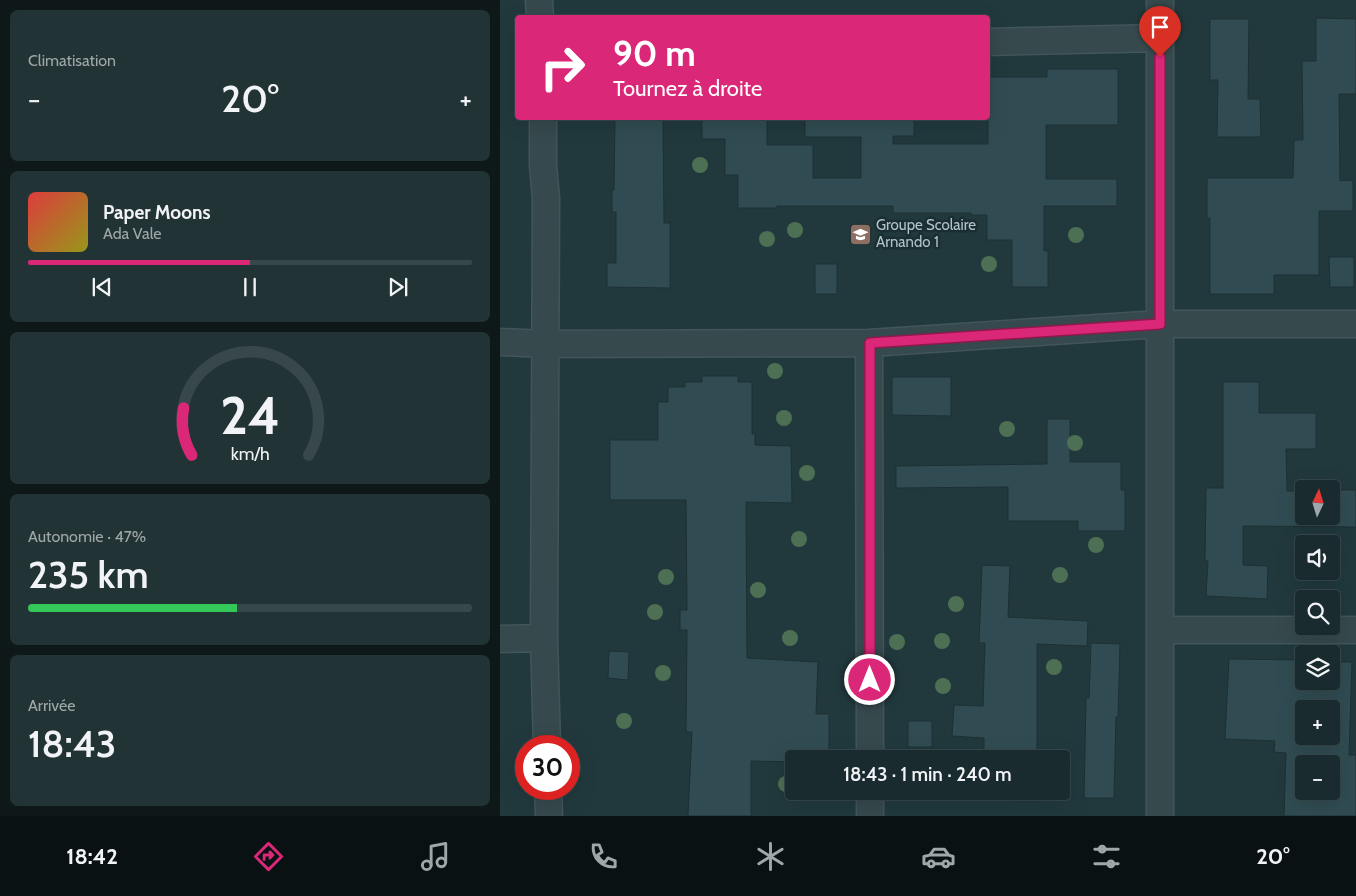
<!DOCTYPE html>
<html lang="fr">
<head>
<meta charset="utf-8">
<style>
	:root { --surface:#192b2e; --page:#223336; --text:#f1f3f6; --muted:#9fa7aa; --line:#37474a; --accent:#db2777 }
	body { margin:0; font-family:Cabin,sans-serif; background:var(--page); color:var(--text); height:100vh; display:flex; flex-direction:column; font-size:19px; white-space:nowrap }
	* { box-sizing:border-box; margin:0 }
	p { font-size:16px; color:var(--muted) }
	.icon { flex:none; width:28px; height:28px; fill:none; stroke:currentColor; stroke-width:2; stroke-linecap:round; stroke-linejoin:round }
	.map { position:relative; flex:1; overflow:hidden }
	.details { display:flex; flex-direction:column; gap:10px; padding:10px; background:#0e1819; width:500px }
	.details>* { flex:none }
	.hud { position:absolute; left:15px; top:15px; width:475px; height:105px; border-radius:5px; box-shadow:0 5px 20px #0002,0 0 0 1px var(--line); background:#db2777; color:#fff; overflow:hidden }
	.needle { width:32px; rotate:4deg }
	.fabs { position:absolute; left:795px; top:480px; display:grid; gap:10px }
	.fabs a { display:grid; place-items:center; width:45px; height:45px; border-radius:5px; background:var(--surface); box-shadow:0 5px 20px #0002,0 0 0 1px var(--line); font-size:25px }
	.speed { position:absolute; left:15px; top:735px; display:flex; gap:10px; font-size:25px; font-weight:700; text-align:center }
	.speed>* { display:grid; place-content:center; width:65px; height:65px; border-radius:50%; background:var(--surface); box-shadow:0 5px 20px #0002,0 0 0 1px var(--line); line-height:1 }
	.speed .limit { border:8px solid #d22; background:#fff; color:#111 }
	.pin { position:absolute; display:grid; place-items:center; width:42px; height:42px; color:#fff; margin:-51px -21px; border-radius:50% 50% 50% 0; rotate:-45deg; box-shadow:0 0 5px #0007 }
	.pin .icon { rotate:45deg }
	.me { position:absolute; width:55px; margin:-28px; rotate:0deg; stroke-linejoin:round; filter:drop-shadow(0 0 4px #0008) }
	.turn { display:flex; align-items:center; gap:18px; height:105px; padding:0 15px; font-size:22px }
	.turn .icon { width:65px; height:65px; stroke-width:2.5 }
	.turn b { display:block; font-size:35px; line-height:42px }
	.big { font-size:38px; font-weight:600; line-height:1.1 }
	.details .card { flex:1; display:flex; flex-direction:column; justify-content:center; gap:8px; min-width:0; padding:0 18px; border-radius:8px; background:var(--page) }
	.details .dial { align-items:center; gap:0 }
	.dial svg { height:130px; overflow:visible; fill:none; stroke:var(--line); stroke-width:7; stroke-linecap:round; text-anchor:middle }
	.dial text { fill:var(--text); stroke:none }
	.song { display:flex; align-items:center; gap:15px }
	.cover { width:60px; height:60px; border-radius:8px; background:linear-gradient(135deg,hsl(0 70% 55%),hsl(60 70% 35%)) }
	.played { height:5px; border-radius:2px; background:linear-gradient(90deg,var(--accent) 50%,var(--line) 50%) }
	.keys { display:flex; justify-content:space-around; direction:ltr }
	.heat { display:flex; justify-content:space-between; align-items:center; font-size:28px; direction:ltr }
	.charge { height:8px; border-radius:4px; background:linear-gradient(90deg,#34c759 47%,var(--line) 0) }
	.trip { position:absolute; left:285px; top:750px; width:285px; height:50px; border-radius:5px; background:var(--surface); box-shadow:0 5px 20px #0002,0 0 0 1px var(--line); font-weight:600; line-height:50px; text-align:center }
	.tab-bar { display:flex; height:80px; justify-content:space-around; align-items:center; background:#0a1112; color:var(--muted) }
	.tab-bar .icon { width:35px; height:35px }
	.tab-bar .active { color:var(--accent) }
	.tab-bar b { font-size:22px; color:var(--text) }
	main { display:flex; flex:1; min-height:0 }
	.map>svg:first-child { display:block }
</style>
</head>
<body>
<main>
<section class="details">
<div class="card"><p>Climatisation</p>
<div class="heat"><a>−</a><b class="big">20°</b><a>+</a></div>
</div>
<div class="card">
<div class="song"><i class="cover"></i><div><b>Paper Moons</b><p>Ada Vale</p></div></div>
<div class="played"></div>
<div class="keys"><svg class="icon" aria-label="previous" viewBox="0 0 24 24"><path d="M18 5L8 12l10 7zM5 5v14"/></svg><svg class="icon" aria-label="pause" viewBox="0 0 24 24"><path d="M8 5v14M16 5v14"/></svg><svg class="icon" aria-label="next" viewBox="0 0 24 24"><path d="M6 5l10 7-10 7zM19 5v14"/></svg></div>
</div>
<div class="card dial"><svg viewBox="0 0 100 80">
<path d="M14 69A42 42 0 1 1 86 69"/>
<path d="M14 69A42 42 0 0 1 9 40" stroke="#db2777"/>
<text x="50" y="56" font-size="32" font-weight="700">24</text>
<text x="50" y="72" font-size="11">km/h</text>
</svg></div>
<div class="card"><p>Autonomie · 47%</p><b class="big">235 km</b><div class="charge"></div></div>
<div class="card"><p>Arrivée</p><b class="big">18:43</b></div>
</section>
<div class="map">
<svg width="856" height="816" viewBox="0 0 856 816">
	<rect width="100%" height="100%" fill="#21393d"/>
	<path fill="#304c52" stroke="#1d3034" fill-rule="evenodd" d="M816,18L856,19V94H839L840,181L853,180V211H819V275H774V294H710V218H707V178H793L794,140H803L802,61H816Z
		M710,19H749L748,99H760L761,137H717L718,80H710Z
		M547,69H618V125H546V179H617V206H544V251H548V287H512V240H487V215H471V213H393V206H277V208H238V175H225V139H202V118H267V145H313V178H361V137H305V118H414V136H393V144H488V77H547Z
		M115,118H163L164,223H170V288L107,287V263H116V212H112V190H114Z
		M829,257H854V287H830Z
		M315,264H337V294H315Z
		M202,376H238V382H252V434L255,433V445L291,446L292,503L246,502L247,658L318,662L316,714H329V759H294V762L251,761V816H188L192,732H186L187,630H180V610H187L186,500H110V440H158V402H168V387H185V382H202Z
		M392,377H451V416L392,415Z
		M723,382H759V413H816V449H786L787,491H804V516H831V490H856V527L743,526V565L768,566L767,599L706,596L708,561H705L706,488H723Z
		M547,419H570V462H621V490H625V531H578V521H508V487L396,488V466L547,464Z
		M482,565L510,566L508,617L588,621L587,646L537,644V759H484V738L452,736L454,705L483,706L485,643H479Z
		M591,643L620,644L618,717H616L614,798H584L586,698H589Z
		M109,651L129,652L128,680L108,678Z
		M729,659L804,660V681H831V662H852L849,755H856V816H784L786,753L774,752L775,741L725,739ZM804,709H831V736H804ZM804,764H831V791H804Z
		M408,721H432V747H408Z
		M484,791H537V801L483,800Z"/>
	<g fill="none" stroke-linecap="round" stroke-linejoin="round">
		<defs>
			<path id="minor" d="M39,0L40,18
				M660,0V816
				M488,42L660,38
				M43,118V165L46,199L44,638L47,746
				M0,342L45,344L369,343L660,324H856
				M369,343L370,759
				M660,630H856
				M0,639L44,638
				M48,789L49,816
				M370,791V816"/>
		</defs>
		<use href="#minor" stroke="#425559" stroke-width="29"/>
		<use href="#minor" stroke="#36494d" stroke-width="26"/>
	</g>
	<g fill="#4d6f54">
		<circle cx="200" cy="165" r="8"/>
		<circle cx="295" cy="230" r="8"/>
		<circle cx="576" cy="235" r="8"/>
		<circle cx="267" cy="239" r="8"/>
		<circle cx="489" cy="264" r="8"/>
		<circle cx="275" cy="371" r="8"/>
		<circle cx="284" cy="418" r="8"/>
		<circle cx="507" cy="429" r="8"/>
		<circle cx="575" cy="443" r="8"/>
		<circle cx="307" cy="473" r="8"/>
		<circle cx="299" cy="539" r="8"/>
		<circle cx="596" cy="545" r="8"/>
		<circle cx="560" cy="575" r="8"/>
		<circle cx="166" cy="577" r="8"/>
		<circle cx="258" cy="590" r="8"/>
		<circle cx="456" cy="604" r="8"/>
		<circle cx="155" cy="612" r="8"/>
		<circle cx="290" cy="638" r="8"/>
		<circle cx="442" cy="641" r="8"/>
		<circle cx="397" cy="642" r="8"/>
		<circle cx="554" cy="667" r="8"/>
		<circle cx="163" cy="673" r="8"/>
		<circle cx="443" cy="686" r="8"/>
		<circle cx="124" cy="721" r="8"/>
		<circle cx="286" cy="784" r="8"/>
	</g>
	<g fill="none" stroke-linecap="round" stroke-linejoin="round">
		<defs>
			<path id="route" d="M370,680V343L660,324V57"/>
		</defs>
		<use href="#route" stroke="#8e194d" stroke-width="12"/>
		<use href="#route" stroke="#db2777" stroke-width="9"/>
	</g>
	<defs>
		<symbol id="school-square" viewBox="-11 -11 22 22"><rect x="-9" y="-9" width="18" height="18" rx="4" fill="#8d6e63" stroke="#1b2e32"/><path d="M0-5L7-2L0 1L-7-2ZM-4 1L0 2.5L4 1V4Q0 6-4 4Z" fill="#fff"/></symbol>
	</defs>
	<g fill-rule="evenodd">
		<use href="#school-square" x="348" y="222" width="25" height="25"/>
	</g>
	<g text-anchor="middle" dominant-baseline="central" stroke-width="5" stroke-linejoin="round" paint-order="stroke">
		<g font-size="15" fill="#b1c4c9" stroke="#1b2e32" text-anchor="start">
			<text x="376" y="225">Groupe Scolaire<tspan x="376" dy="17">Arnando 1</tspan></text>
		</g>
	</g>
</svg>
<div class="fabs">
<a><svg class="needle" viewBox="-14 -14 28 28"><path d="M0-13l5 13h-10z" fill="#e53935"/><path d="M0 13l5-13h-10z" fill="#9fa7aa"/></svg></a>
<a><svg class="icon" aria-label="sound" viewBox="0 0 24 24"><path d="M4 9h4l5-4v14l-5-4H4zM17 9q2 3 0 6"/></svg></a>
<a><svg class="icon" aria-label="search" viewBox="0 0 24 24"><circle cx="10" cy="10" r="6"/><path d="M15 15l6 6"/></svg></a>
<a><svg class="icon" aria-label="layers" viewBox="0 0 24 24"><path d="M12 4l9 5-9 5-9-5zM3 14l9 5 9-5"/></svg></a>
<a>+</a>
<a>−</a>
</div>
<div class="speed"><div class="limit">30</div></div>
<div class="pin" style="left:660px;top:57px;background:#d93025"><svg class="icon" aria-label="arrive" viewBox="0 0 24 24"><path d="M6 21V4h12l-3 4 3 4H6"/></svg></div>
<svg class="me" style="left:370px;top:680px" viewBox="-20 -20 40 40"><circle r="17" fill="#db2777" stroke="#fff" stroke-width="3"/><path d="M0-11L8 9 0 5-8 9z" fill="#fff"/></svg>
<div class="trip">18:43 · 1 min · 240 m</div>
<div class="hud">
<div class="turn"><svg class="icon" aria-label="right" viewBox="0 0 24 24"><path d="M7 20v-9h11M14 6l5 5-5 5"/></svg><div><b>90 m</b>Tournez à droite</div></div>
</div>
</div>
</main>
<nav class="tab-bar">
<b>18:42</b>
<svg class="icon active" aria-label="directions" viewBox="0 0 24 24"><path d="M12 3l9 9-9 9-9-9zM9 14v-3h6M13 9l2 2-2 2"/></svg>
<svg class="icon" aria-label="music" viewBox="0 0 24 24"><path d="M9 18V5l10-2v13"/><circle cx="6" cy="18" r="3"/><circle cx="16" cy="16" r="3"/></svg>
<svg class="icon" aria-label="phone" viewBox="0 0 24 24"><path d="M5 4h4l2 5-3 2q2 4 5 5l2-3 5 2v4C11 20 4 13 5 4z"/></svg>
<svg class="icon" aria-label="climate" viewBox="0 0 24 24"><path d="M12 3v18M4 7l16 10M4 17L20 7"/></svg>
<svg class="icon" aria-label="car" viewBox="0 0 24 24"><path d="M5 17H2v-5l4-1 3-4h7l3 4 3 1v5h-3M9 17h6M6 11h13"/><circle cx="7" cy="17" r="2"/><circle cx="17" cy="17" r="2"/></svg>
<svg class="icon" aria-label="filters" viewBox="0 0 24 24"><path d="M4 7h16M4 17h16"/><circle cx="9" cy="7" r="2"/><circle cx="15" cy="17" r="2"/></svg>
<b>20°</b>
</nav>
</body>
</html>
